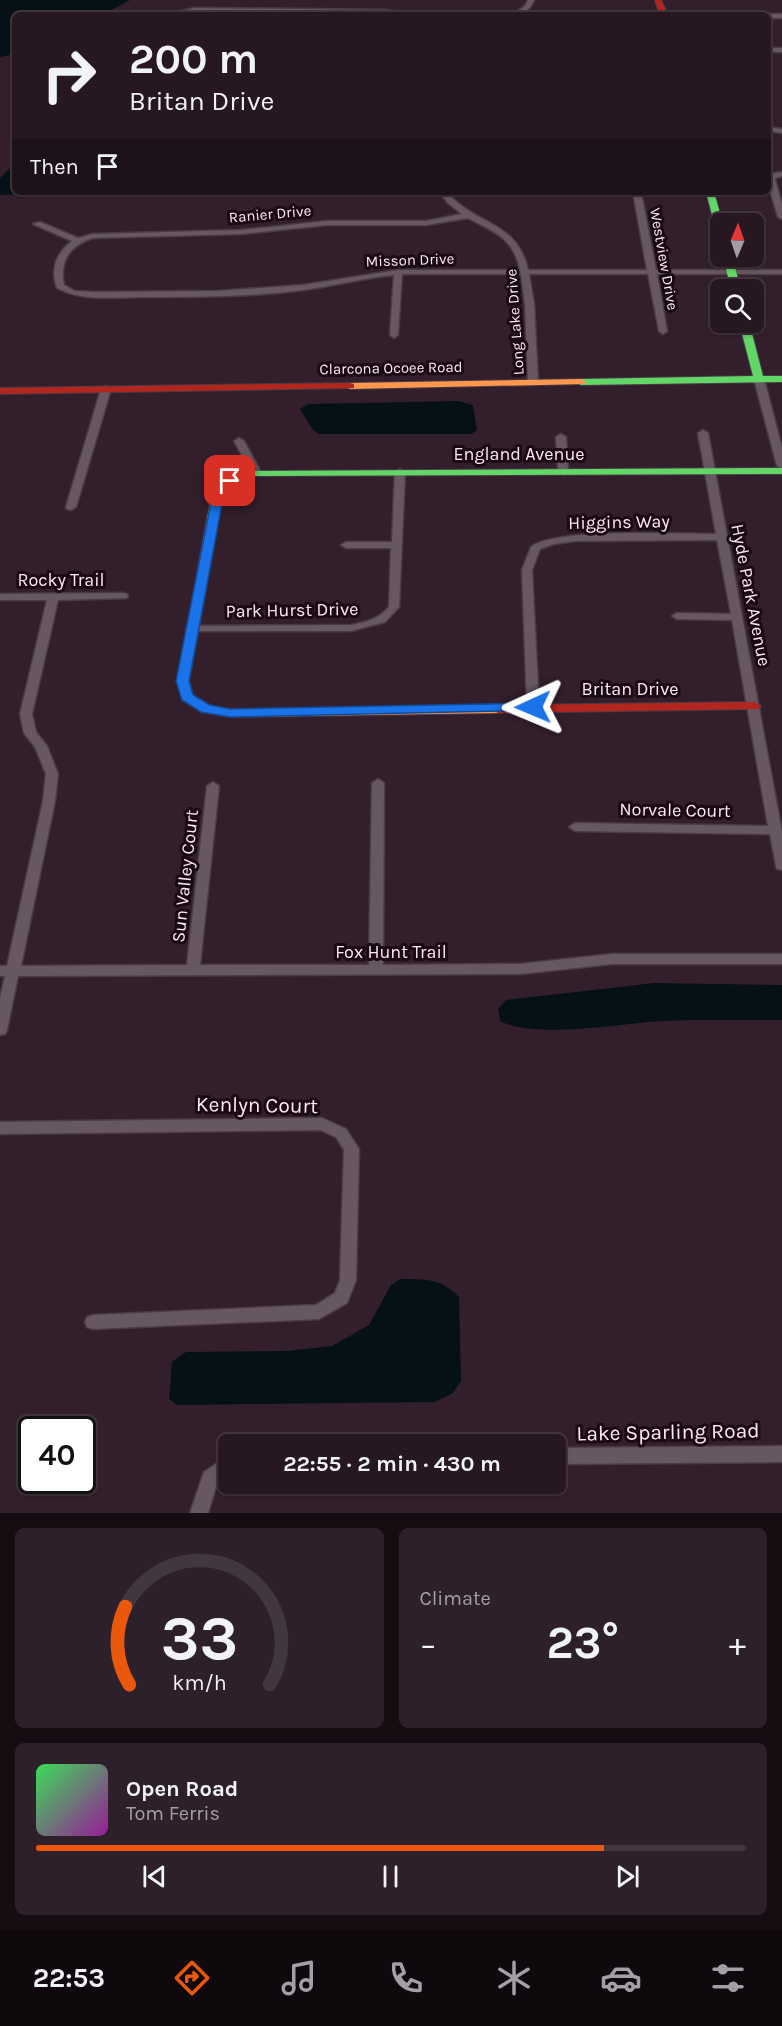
<!DOCTYPE html>
<html lang="en">
<head>
<meta charset="utf-8">
<style>
	:root { --surface:#261721; --page:#2e202a; --text:#f1f3f6; --muted:#a49fa5; --line:#42363f; --accent:#ea580c }
	body { margin:0; font-family:Karla,sans-serif; background:var(--page); color:var(--text); height:100vh; display:flex; flex-direction:column; font-size:22px; white-space:nowrap }
	* { box-sizing:border-box; margin:0 }
	p { font-size:20px; color:var(--muted) }
	.icon { flex:none; width:33px; height:33px; fill:none; stroke:currentColor; stroke-width:2; stroke-linecap:round; stroke-linejoin:round }
	.map { position:relative; height:1513px; overflow:hidden }
	.sheet { display:flex; flex-direction:column; gap:15px; padding:15px; background:#150d12; flex:1 }
	.sheet>* { flex:none }
	.banner { position:absolute; left:12px; top:12px; width:759px; height:183px; border-radius:9px; box-shadow:0 2px 4px #0004,0 0 0 2px var(--line); background:#261721; color:var(--text); overflow:hidden }
	.needle { width:39px; rotate:2deg }
	.fabs { position:absolute; left:710px; top:213px; display:grid; gap:12px }
	.fabs a { display:grid; place-items:center; width:54px; height:54px; border-radius:9px; background:var(--surface); box-shadow:0 2px 4px #0004,0 0 0 2px var(--line); font-size:30px }
	.speed { position:absolute; left:18px; top:1416px; display:flex; gap:12px; font-size:30px; font-weight:700; text-align:center }
	.speed>* { display:grid; place-content:center; width:78px; height:78px; border-radius:50%; background:var(--surface); box-shadow:0 2px 4px #0004,0 0 0 2px var(--line); line-height:1 }
	.speed .limit { border:3px solid #111; border-radius:9px; background:#fff; color:#111 }
	.pin { position:absolute; display:grid; place-items:center; width:51px; height:51px; color:#fff; margin:-26px; border-radius:12px; box-shadow:0 3px 9px #0006 }
	.me { position:absolute; width:66px; margin:-33px; rotate:269deg; stroke-linejoin:round; filter:drop-shadow(0 0 4px #0008) }
	.turn { display:flex; align-items:center; gap:21px; height:126px; padding:0 18px; font-size:27px }
	.turn .icon { width:78px; height:78px; stroke-width:2.5 }
	.turn b { display:block; font-size:42px; line-height:51px }
	.then { display:flex; align-items:center; height:57px; padding:0 18px; background:#0003; gap:12px; font-size:22px }
	.big { font-size:45px; font-weight:700; line-height:1.1 }
	.sheet .tile { flex:1; display:flex; flex-direction:column; justify-content:center; gap:9px; min-width:0; padding:0 21px; border-radius:9px; background:var(--page) }
	.sheet .dial { align-items:center; gap:0 }
	.dial svg { height:156px; overflow:visible; fill:none; stroke:var(--line); stroke-width:7; stroke-linecap:round; text-anchor:middle }
	.dial text { fill:var(--text); stroke:none }
	.song { display:flex; align-items:center; gap:18px }
	.cover { width:72px; height:72px; border-radius:9px; background:linear-gradient(135deg,hsl(130 70% 55%),hsl(300 70% 35%)) }
	.played { height:6px; border-radius:3px; background:linear-gradient(90deg,var(--accent) 80%,var(--line) 80%) }
	.keys { display:flex; justify-content:space-around; direction:ltr }
	.heat { display:flex; justify-content:space-between; align-items:center; font-size:33px; direction:ltr }
	.sheet .tiles { flex:1; display:grid; gap:15px; grid-template-columns:1fr 1fr }
	.tile:last-child { grid-column:span 2 }
	.trip { position:absolute; left:218px; top:1434px; width:348px; height:60px; border-radius:9px; background:var(--surface); box-shadow:0 2px 4px #0004,0 0 0 2px var(--line); font-weight:700; line-height:60px; text-align:center }
	.dock { display:flex; height:96px; justify-content:space-around; align-items:center; background:#0f090d; color:var(--muted) }
	.dock .icon { width:42px; height:42px }
	.dock .active { color:var(--accent) }
	.dock b { font-size:27px; color:var(--text) }
	.map>svg:first-child { display:block }
</style>
</head>
<body>
<div class="map">
<svg width="782" height="1513" viewBox="0 0 782 1513">
	<rect width="100%" height="100%" fill="#331f2c"/>
	<path fill="#061117" d="M0,0H130L102,15H15V54L0,57Z
		M15,163V192L50,193L0,195V178Z
		M458,401L473,405L477,430L472,434H319L313,430L300,409L308,404Z
		M654,983L782,985V1020C742,1020 702,1019 663,1021C619,1023 537,1040 500,1021L498,1009L506,1000Z
		M400,1279C424,1279 442,1278 459,1297L461,1381L453,1393L435,1402L177,1405L169,1399L172,1362L186,1352L287,1351L332,1346L369,1325L391,1285Z"/>
	<g fill="none" stroke-linecap="round" stroke-linejoin="round">
		<defs>
			<path id="street" d="M528,0H534C530,10 523,15 512,15L525,6Z
				M195,8L386,10L418,15L195,12L163,15Z
				M768,14H782V18H768V15H766Z
				M768,48H782V52H768Z
				M768,127L782,129V133L768,131Z
				M782,172V176L776,178L775,180L782,204V219L778,217L768,183L770,174Z
				M439,192H447C475,226 517,220 528,270H647L633,192H641L656,270H782V274H657L667,331L663,334L659,331L648,274H529L534,304L538,382L533,385L528,382L525,304L521,274H402L398,335L394,338L390,335L394,275C363,278 333,286 303,290C250,297 196,297 142,297C114,297 83,302 57,288C50,270 56,253 72,241L33,224L40,222L78,238L93,234L241,230L327,221H426L462,214L448,203ZM468,218C494,232 513,237 520,270H398L303,285L217,291L95,292L75,291L64,285C59,261 70,245 93,238L241,234L327,225H426Z
				M759,376L764,379L782,448V469L777,466L754,379Z
				M106,386L111,389L76,507L71,510L67,509L66,507L101,389Z
				M703,430L708,433L782,832V870L777,869L776,866L770,834L575,831L569,827L575,823L768,826L732,620L677,619L672,616L677,613L731,614L717,540L575,541L554,544L540,549L532,570L539,707L533,711L527,707L522,570L531,547C553,528 681,534 716,534L698,433Z
				M561,434L566,437L568,472L563,475L558,472L556,437Z
				M239,438L244,441L261,472L259,474L256,475L251,472L234,441Z
				M400,469L405,472L399,607L385,622L351,631H188L186,629L188,627L192,626L351,625C366,622 379,619 389,607L391,548H346L341,545L346,542H392L395,472Z
				M123,593L127,594L128,596L127,598L58,600L32,714L36,732L47,746L58,774L55,801L21,966L187,965L207,786L213,782L219,786L200,965H369L372,783L378,779L384,783L383,965L520,964L612,954H782V964H612L520,974L18,976L7,1030L5,1034L0,1035V998L5,976H0V966H7L43,801L46,774L35,747L24,733L20,714L47,600H0V594Z
				M322,1118L346,1129L359,1149L356,1280L347,1303L319,1319L93,1329L87,1327L85,1322L87,1317L93,1315L316,1305L335,1293L340,1280L344,1150L336,1137L320,1130L0,1134V1122Z
				M782,1446V1462L555,1464V1448Z
				M228,1456V1475L217,1483L208,1513H190L204,1472Z"/>
			<path id="fast" d="M706,192H714L723,224H720V233L716,230Z
				M723,256H732L741,290H731Z
				M739,322H749L763,376H782V382L581,385L576,382L581,379L753,376Z
				M782,468V474L252,476L235,483L223,493L201,617L195,621L189,617L212,492L227,479L246,471Z"/>
			<path id="slow" d="M581,379L586,382L585,384L350,389L345,386L350,383Z
				M195,613L201,617L189,681L193,695L210,706L230,709L498,705L505,709L498,713L230,717L201,712L182,700L177,681L189,617Z"/>
			<path id="jam" d="M655,0H661L668,15H660Z
				M350,383L354,384V388L0,394V388Z
				M754,702L761,706L759,709L498,713L491,709L498,705Z"/>
		</defs>
		<use href="#street" stroke="#4a3a45" stroke-width="3"/>
		<use href="#fast" stroke="#4a3a45" stroke-width="2"/>
		<use href="#slow" stroke="#4a3a45" stroke-width="2"/>
		<use href="#jam" stroke="#4a3a45" stroke-width="2"/>
		<use href="#street" fill="#675761" fill-rule="evenodd"/>
		<use href="#fast" fill="#63d668" fill-rule="evenodd"/>
		<use href="#slow" fill="#ff974d" fill-rule="evenodd"/>
		<use href="#jam" fill="#b3261e" fill-rule="evenodd"/>
	</g>
	<path fill="#1a73e8" stroke="#114b97" stroke-width="1.5" d="M226,479L235,481L224,493L189,681L193,695L210,705L230,709L533,703L540,707L538,710L230,717L201,712L182,700L176,681L213,492Z"/>
	<g text-anchor="middle" dominant-baseline="central" stroke-width="6" stroke-linejoin="round" paint-order="stroke">
		<g font-size="15" fill="#fde9f5" stroke="#180913">
			<text transform="translate(270 214) rotate(-5)">Ranier Drive</text>
			<text transform="translate(664 259) rotate(80)">Westview Drive</text>
			<text transform="translate(410 260) rotate(-2)">Misson Drive</text>
			<text transform="translate(515 322) rotate(-94)">Long Lake Drive</text>
			<text transform="translate(391 368) rotate(-1)">Clarcona Ocoee Road</text>
		</g>
		<g font-size="18" fill="#fde9f5" stroke="#180913">
			<text x="519" y="454">England Avenue</text>
			<text transform="translate(619 522) rotate(-1)">Higgins Way</text>
			<text x="61" y="580">Rocky Trail</text>
			<text transform="translate(751 595) rotate(79)">Hyde Park Avenue</text>
			<text transform="translate(292 610) rotate(-1)">Park Hurst Drive</text>
			<text x="630" y="689">Britan Drive</text>
			<text transform="translate(675 810) rotate(1)">Norvale Court</text>
			<text transform="translate(185 876) rotate(-84)">Sun Valley Court</text>
			<text x="391" y="952">Fox Hunt Trail</text>
		</g>
		<g font-size="21" fill="#fde9f5" stroke="#180913">
			<text transform="translate(257 1105) rotate(1)">Kenlyn Court</text>
			<text transform="translate(668 1432) rotate(-1)">Lake Sparling Road</text>
		</g>
	</g>
</svg>
<div class="fabs">
<a><svg class="needle" viewBox="-14 -14 28 28"><path d="M0-13l5 13h-10z" fill="#e53935"/><path d="M0 13l5-13h-10z" fill="#a49fa5"/></svg></a>
<a><svg class="icon" aria-label="search" viewBox="0 0 24 24"><circle cx="10" cy="10" r="6"/><path d="M15 15l6 6"/></svg></a>
</div>
<div class="speed"><div class="limit">40</div></div>
<div class="pin" style="left:230px;top:481px;background:#d93025"><svg class="icon" aria-label="arrive" viewBox="0 0 24 24"><path d="M6 21V4h12l-3 4 3 4H6"/></svg></div>
<svg class="me" style="left:533px;top:707px" viewBox="-20 -20 40 40"><path d="M0-17L14 15 0 8-14 15z" fill="#1a73e8" stroke="#fff" stroke-width="4"/></svg>
<div class="trip">22:55 · 2 min · 430 m</div>
<div class="banner">
<div class="turn"><svg class="icon" aria-label="right" viewBox="0 0 24 24"><path d="M7 20v-9h11M14 6l5 5-5 5"/></svg><div><b>200 m</b>Britan Drive</div></div>
<div class="then">Then<svg class="icon" aria-label="arrive" viewBox="0 0 24 24"><path d="M6 21V4h12l-3 4 3 4H6"/></svg></div>
</div>
</div>
<section class="sheet">
<div class="tiles">
<div class="tile dial"><svg viewBox="0 0 100 80">
<path d="M14 69A42 42 0 1 1 86 69"/>
<path d="M14 69A42 42 0 0 1 12 29" stroke="#ea580c"/>
<text x="50" y="56" font-size="32" font-weight="700">33</text>
<text x="50" y="72" font-size="11">km/h</text>
</svg></div>
<div class="tile"><p>Climate</p>
<div class="heat"><a>−</a><b class="big">23°</b><a>+</a></div>
</div>
<div class="tile">
<div class="song"><i class="cover"></i><div><b>Open Road</b><p>Tom Ferris</p></div></div>
<div class="played"></div>
<div class="keys"><svg class="icon" aria-label="previous" viewBox="0 0 24 24"><path d="M18 5L8 12l10 7zM5 5v14"/></svg><svg class="icon" aria-label="pause" viewBox="0 0 24 24"><path d="M8 5v14M16 5v14"/></svg><svg class="icon" aria-label="next" viewBox="0 0 24 24"><path d="M6 5l10 7-10 7zM19 5v14"/></svg></div>
</div>
</div>
</section>
<nav class="dock">
<b>22:53</b>
<svg class="icon active" aria-label="directions" viewBox="0 0 24 24"><path d="M12 3l9 9-9 9-9-9zM9 14v-3h6M13 9l2 2-2 2"/></svg>
<svg class="icon" aria-label="music" viewBox="0 0 24 24"><path d="M9 18V5l10-2v13"/><circle cx="6" cy="18" r="3"/><circle cx="16" cy="16" r="3"/></svg>
<svg class="icon" aria-label="phone" viewBox="0 0 24 24"><path d="M5 4h4l2 5-3 2q2 4 5 5l2-3 5 2v4C11 20 4 13 5 4z"/></svg>
<svg class="icon" aria-label="climate" viewBox="0 0 24 24"><path d="M12 3v18M4 7l16 10M4 17L20 7"/></svg>
<svg class="icon" aria-label="car" viewBox="0 0 24 24"><path d="M5 17H2v-5l4-1 3-4h7l3 4 3 1v5h-3M9 17h6M6 11h13"/><circle cx="7" cy="17" r="2"/><circle cx="17" cy="17" r="2"/></svg>
<svg class="icon" aria-label="filters" viewBox="0 0 24 24"><path d="M4 7h16M4 17h16"/><circle cx="9" cy="7" r="2"/><circle cx="15" cy="17" r="2"/></svg>
</nav>
</body>
</html>
